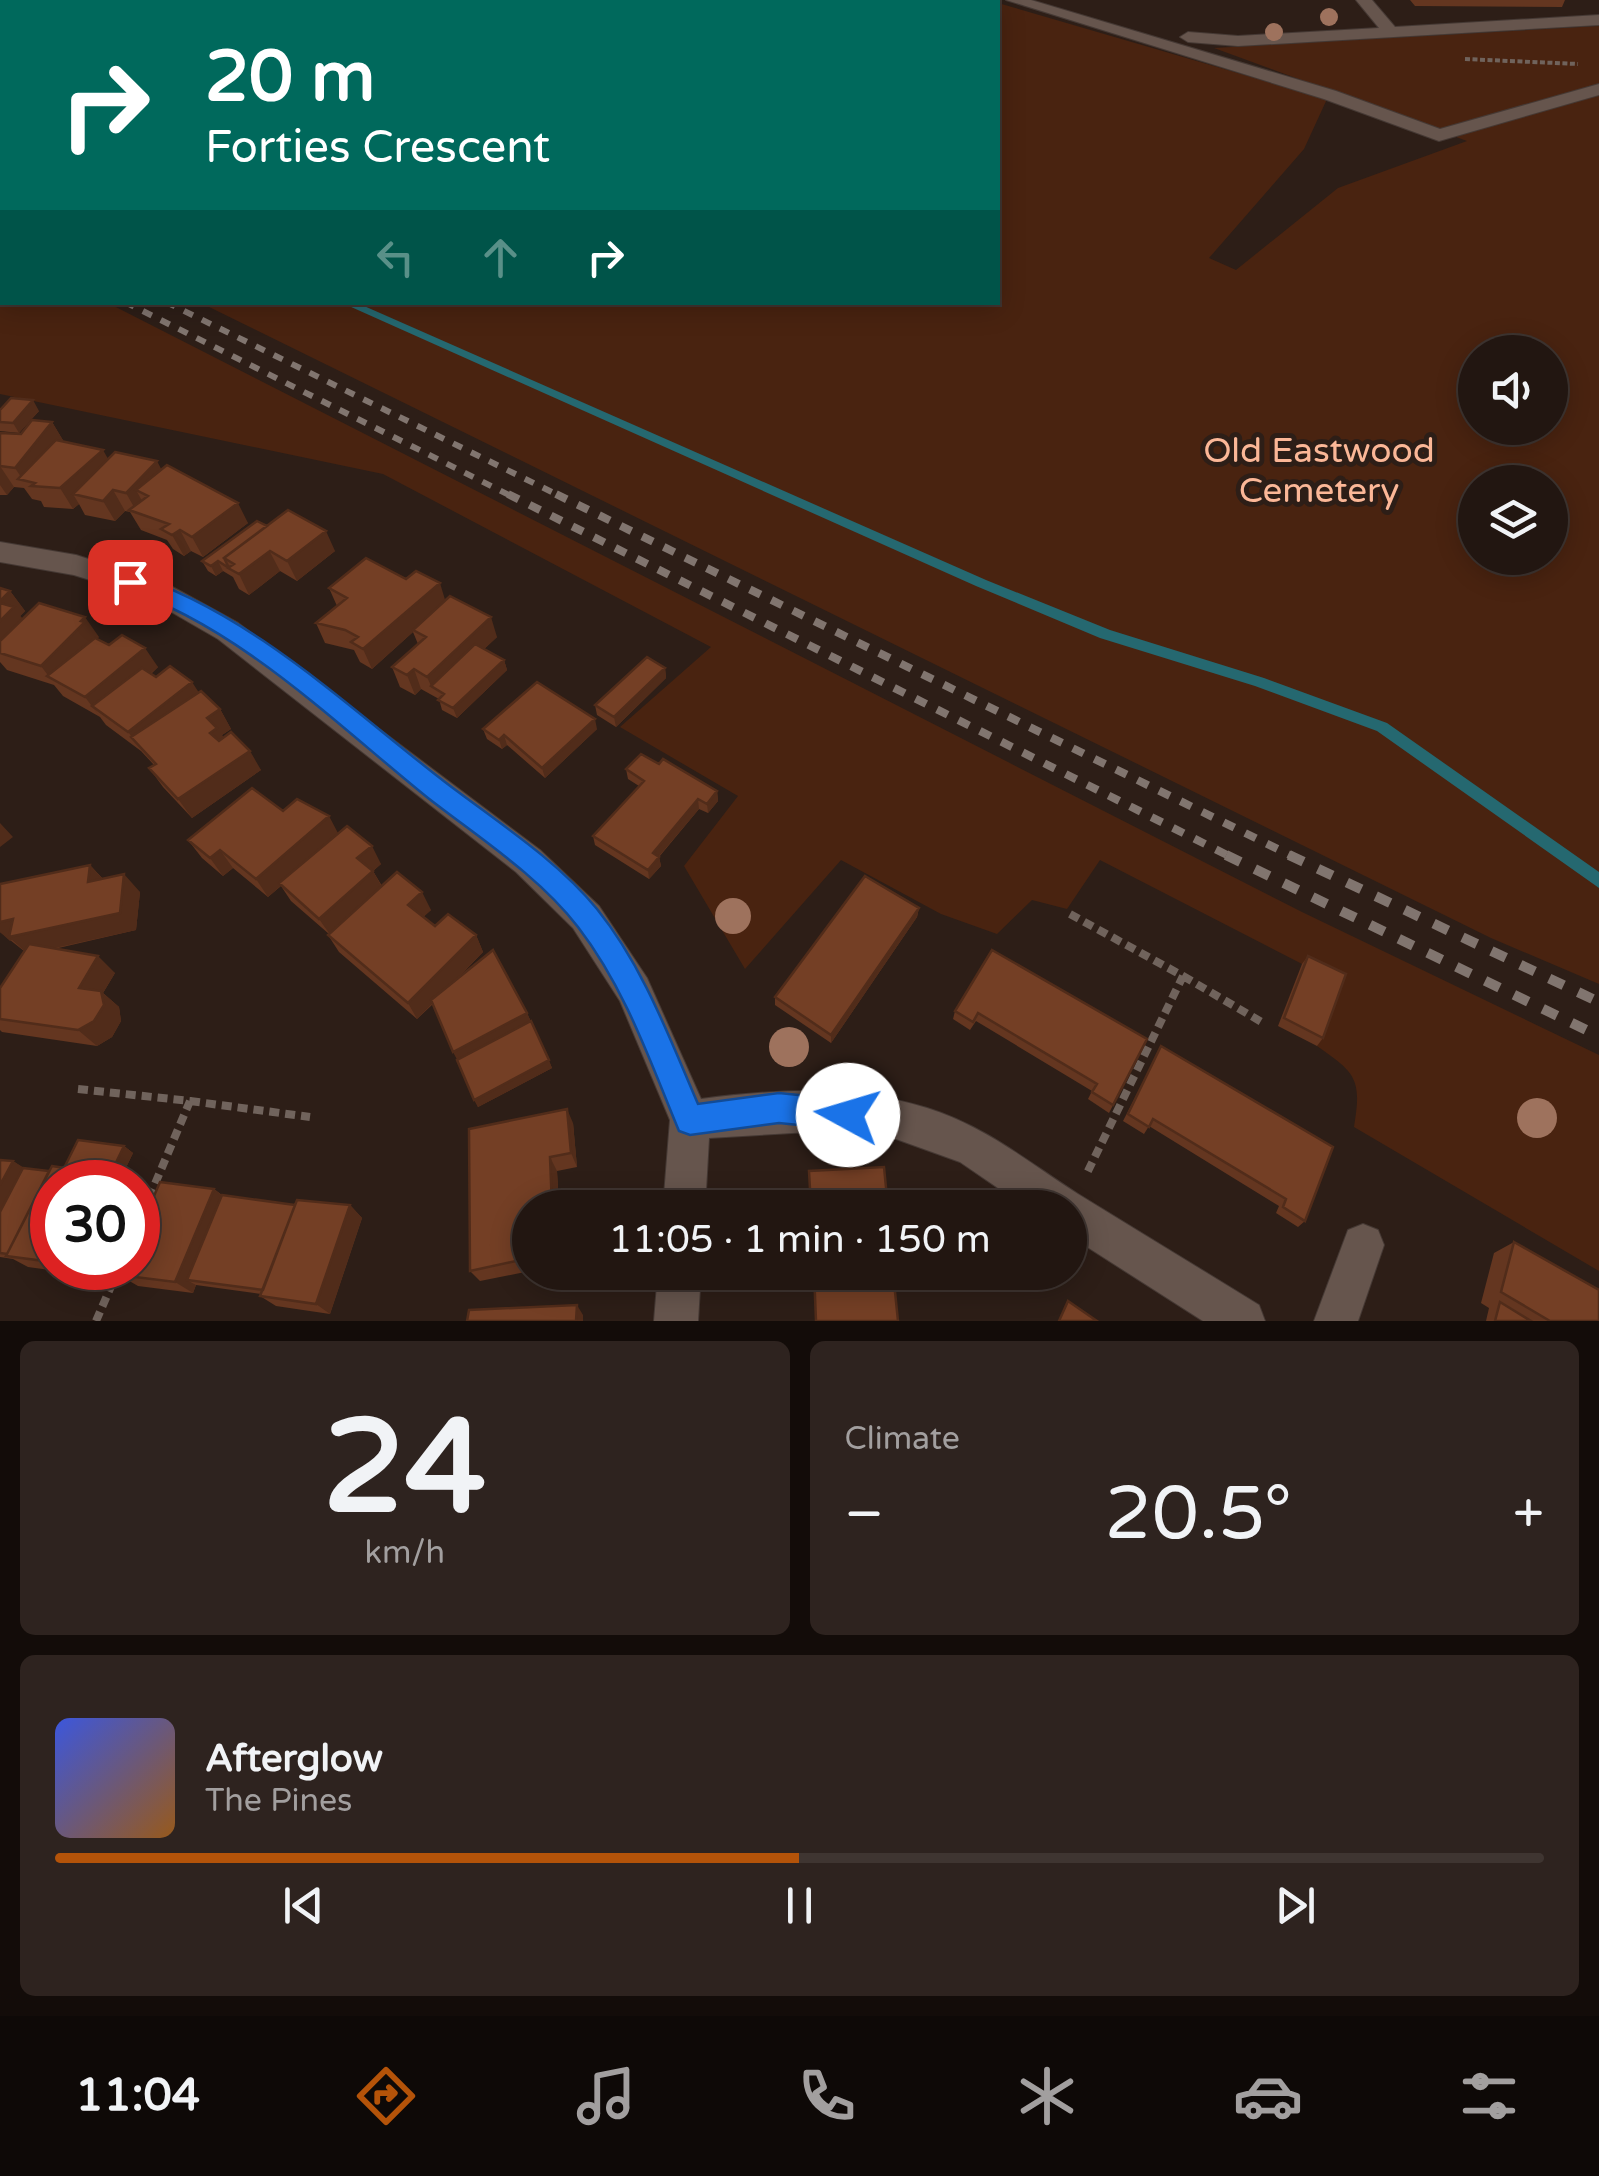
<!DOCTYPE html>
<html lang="en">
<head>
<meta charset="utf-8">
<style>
	:root { --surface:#221611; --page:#2e231f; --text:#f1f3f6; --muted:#a29f9f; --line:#3f3531; --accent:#b45309 }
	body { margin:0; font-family:"Varela Round",sans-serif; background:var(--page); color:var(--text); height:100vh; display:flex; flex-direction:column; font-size:38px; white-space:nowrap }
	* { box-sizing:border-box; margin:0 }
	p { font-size:32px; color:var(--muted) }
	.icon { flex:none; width:55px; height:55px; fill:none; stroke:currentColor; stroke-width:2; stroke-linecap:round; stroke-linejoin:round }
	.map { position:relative; height:1321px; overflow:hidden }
	.drawer { display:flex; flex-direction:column; gap:20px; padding:20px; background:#130c09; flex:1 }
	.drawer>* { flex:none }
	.banner { position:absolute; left:0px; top:0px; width:1000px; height:305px; box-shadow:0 5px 25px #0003,0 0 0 2px var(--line); background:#00695c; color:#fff; overflow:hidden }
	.buttons { position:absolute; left:1458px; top:335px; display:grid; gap:20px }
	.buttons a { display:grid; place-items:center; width:110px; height:110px; border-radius:50%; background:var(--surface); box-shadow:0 5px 25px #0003,0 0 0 2px var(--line); font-size:50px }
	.speed { position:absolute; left:30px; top:1160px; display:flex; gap:20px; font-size:50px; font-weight:700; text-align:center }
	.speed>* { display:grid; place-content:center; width:130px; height:130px; border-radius:50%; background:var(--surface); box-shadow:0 5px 25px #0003,0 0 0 2px var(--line); line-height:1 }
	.speed .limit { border:15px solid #d22; background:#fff; color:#111 }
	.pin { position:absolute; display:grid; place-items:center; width:85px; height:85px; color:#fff; margin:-42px; border-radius:20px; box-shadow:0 5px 15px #0006 }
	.me { position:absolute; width:110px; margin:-55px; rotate:276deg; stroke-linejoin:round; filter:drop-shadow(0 0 8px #0008) }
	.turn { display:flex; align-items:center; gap:35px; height:210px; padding:0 40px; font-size:45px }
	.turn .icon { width:130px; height:130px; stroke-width:2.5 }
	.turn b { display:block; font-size:70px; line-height:85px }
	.lanes { display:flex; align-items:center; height:95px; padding:0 40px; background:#0003; justify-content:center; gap:50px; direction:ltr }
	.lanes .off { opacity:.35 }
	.big { font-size:75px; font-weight:600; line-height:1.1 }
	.drawer .widget { flex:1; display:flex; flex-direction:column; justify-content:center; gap:15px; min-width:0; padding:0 35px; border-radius:15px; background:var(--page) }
	.drawer .dial { align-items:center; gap:0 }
	.dial b { font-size:130px; line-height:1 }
	.song { display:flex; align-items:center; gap:30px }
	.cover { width:120px; height:120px; border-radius:15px; background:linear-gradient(135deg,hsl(230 70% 55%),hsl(30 70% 35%)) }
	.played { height:10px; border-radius:5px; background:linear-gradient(90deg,var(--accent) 50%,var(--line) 50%) }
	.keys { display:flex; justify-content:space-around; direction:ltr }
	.heat { display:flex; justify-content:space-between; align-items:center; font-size:55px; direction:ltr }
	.drawer .tiles { flex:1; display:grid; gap:20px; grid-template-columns:1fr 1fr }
	.widget:last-child { grid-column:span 2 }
	.trip { position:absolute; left:512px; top:1190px; width:575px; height:100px; border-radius:50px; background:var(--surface); box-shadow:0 5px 25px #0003,0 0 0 2px var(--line); font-weight:600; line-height:100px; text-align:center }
	.tab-bar { display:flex; height:160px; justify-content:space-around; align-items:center; background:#0e0907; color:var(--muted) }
	.tab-bar .icon { width:70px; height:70px }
	.tab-bar .active { color:var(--accent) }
	.tab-bar b { font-size:45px; color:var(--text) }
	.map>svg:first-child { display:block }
</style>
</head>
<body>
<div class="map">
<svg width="1599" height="1321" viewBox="0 0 1599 1321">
	<rect width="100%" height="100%" fill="#2d1e17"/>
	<path fill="#492310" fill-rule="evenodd" d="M0,0H592L2,2V204Z
		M998,3L1327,99L1304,149L1209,258L1236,270L1338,188L1467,141L1214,48L1599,26V984L1491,938L201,303L998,302ZM1475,352H1550V428H1475ZM1475,482H1550V558H1475Z
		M0,247L2,302L108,303L1302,912L1599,1055V1271L1354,1127C1362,1079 1356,1073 1317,1046L1339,983L1100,860L1067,909L1032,900L997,934L941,914L841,860L745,969L684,866L738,796L620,727L711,647L383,474L0,394Z"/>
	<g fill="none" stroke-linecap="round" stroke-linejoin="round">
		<path fill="#256870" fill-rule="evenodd" d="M0,146L2,147V153L0,152Z
			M340,302H355L986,580L1110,630L1264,678L1387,723L1599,872V888L1377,731L1255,686L1100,638L976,586Z"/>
		<defs>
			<path id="minor" d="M1006,0H1031L1336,91L1440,129L1599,84V95L1439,141L1324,99Z
				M1356,0H1372L1395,27L1599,15V25L1238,46L1188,42L1180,37L1188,32L1238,36L1379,28Z
				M0,542L76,555L167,584L238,623L540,850L599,906L647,978L701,1099C776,1089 854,1085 927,1108C985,1126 1028,1162 1078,1194C1138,1231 1199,1268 1259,1305L1265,1321H1203L1070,1236V1208H1027L960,1162L896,1139L827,1131L709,1138L705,1208H663L670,1120L620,1001L573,928L516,872L218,639L147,598L74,575L0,562Z
				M1363,1224L1378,1230L1384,1245L1358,1321H1314L1348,1230Z
				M658,1272H701L698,1321H654Z"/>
		</defs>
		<use href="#minor" stroke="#453934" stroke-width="2"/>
		<path stroke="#70635c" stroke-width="4" stroke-dasharray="5 2.5" stroke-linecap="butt" d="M1465,59L1578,64"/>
		<path stroke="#70635c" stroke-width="8" stroke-dasharray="10 6" stroke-linecap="butt" d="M1070,914L1183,976L1086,1175
			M1183,976L1265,1024
			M78,1089L190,1101L138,1224
			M190,1101L310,1117
			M96,1321L119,1268"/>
		<use href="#minor" fill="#66554d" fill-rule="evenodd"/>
		<path stroke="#81756f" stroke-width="6" stroke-dasharray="10 10" stroke-linecap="butt" d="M125,302L513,497
			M166,302L562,497"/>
		<path stroke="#81756f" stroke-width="8" stroke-dasharray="12 12" stroke-linecap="butt" d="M508,494L1231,857
			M556,494L1294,857"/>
		<path stroke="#81756f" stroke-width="10" stroke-dasharray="16 16" stroke-linecap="butt" d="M1226,855L1599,1036
			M1289,855L1599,1002"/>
	</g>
	<g fill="#9e725d">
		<circle cx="1329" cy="17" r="9"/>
		<circle cx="1274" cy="32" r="9"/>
		<circle cx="733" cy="916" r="18"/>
		<circle cx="789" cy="1047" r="20"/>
		<circle cx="1537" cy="1118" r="20"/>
	</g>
	<path fill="#643620" d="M577,0H761V2H578Z
		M1410,0H1565L1562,7L1415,6Z
		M0,410L39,411L19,433L0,431Z
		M52,422L64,442L108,459L161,469L248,523L203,557L191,551L184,556L173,549L167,540L141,530L130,512L125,511L115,521L85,515L79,504L73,509L44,507L41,501L32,499L24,488L14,487L7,495H0V433L21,434Z
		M267,526L335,551L297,581L280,571L249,595L239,589L233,577L223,571L216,576L208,571L202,561Z
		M0,588L10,591L25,611L20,616L23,619L99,637L96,639L158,667L151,674L156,677L199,693L220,709L231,729L222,735L223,738L261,770L192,818L163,787L149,768L154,765L141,751L106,725L100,717L63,696L54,685L7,670L0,662Z
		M329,588L446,600L497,637L484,649L504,660L507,670L457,718L442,710L439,699L421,689L415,695L400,687L392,667L418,644L413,632L372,669L360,662L354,650L325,643L316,623L337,606Z
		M665,668L666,678L616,727L597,715L595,705Z
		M483,729H597L545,778L507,745L502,749L487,739Z
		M659,764L717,791L718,801L708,813L699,809L659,857L661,866L649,879L595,845L593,836L639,786L628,779L626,769Z
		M283,811L338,833L381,864L373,871L382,886L431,910L423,917L435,926L476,935L483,952L457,979L527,1013L552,1068L478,1107L433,1004L417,1019L339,952L328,935L329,934L291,901L281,886L268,897L233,868L223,876L202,858L188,840Z
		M90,865L103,879L140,892L136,930L54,949L115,973L103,993L119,1007L121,1021L112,1037L97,1046L2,1032L0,1030V988L24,951L0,932V884Z
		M919,908L917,917L831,1043L775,1005V997Z
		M992,950L1147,1039L1109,1113L1088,1099L1092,1091L976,1021L970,1030L953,1019L955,1011Z
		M1308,956L1323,1038L1317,1046L1278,1026L1302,964Z
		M1157,1054L1305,1221L1298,1227L1276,1213L1279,1206L1149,1126L1144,1134L1123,1121Z
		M573,1123L577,1167L557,1171L559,1205L575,1208H530V1271L480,1281L470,1271Z
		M124,1146L133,1153L122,1176L130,1178L137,1182H52V1268H82L79,1274L28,1267L13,1259L0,1257V1160L13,1161L23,1168L49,1171L64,1168Z
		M214,1189L222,1195L295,1205H350L362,1218L330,1314L276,1306L260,1296L261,1294L196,1285L193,1293L138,1286L119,1275Z
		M1514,1242L1599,1321H1486L1489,1308L1481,1303L1494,1253Z"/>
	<path fill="#512c1a" d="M743,0H761V2H738Z
		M33,400L39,411L19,433L13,423Z
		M52,422L64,442L23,480L15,468Z
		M103,450L115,471L73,494L79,504L73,509L60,488Z
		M157,461L168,482L136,490L145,506L138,514L126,493Z
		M0,466L14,487L7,495L0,485Z
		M113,490L125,511L115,521L103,501Z
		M238,503L248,523L203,557L192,537Z
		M180,530L191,551L184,556L172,535Z
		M326,531L335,551L297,581L287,561Z
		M270,552L280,571L249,595L239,574Z
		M218,561L223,571L216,576L211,566Z
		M440,583L446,603L413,630V632L372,669L363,649Z
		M10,591L25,611L20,616L29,627L0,653V601Z
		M85,617L99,637L50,678L41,666Z
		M491,617L497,637L440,691L431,686L427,677Z
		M145,648L158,667L103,714L92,706L100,717L85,697Z
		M504,660L507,670L457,718L453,708Z
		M665,668L666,678L616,727L614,717Z
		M414,669L421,689L415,695L407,675Z
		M192,682L205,702L132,737L128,732Z
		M220,709L231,729L222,735L230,747L223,752L210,733L207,718Z
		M595,719L597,729L545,778L542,768Z
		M504,735L507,745L502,749L499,740Z
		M250,751L261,770L192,818L178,799Z
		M717,791L718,801L708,813L707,804Z
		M698,799L699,809L654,862L653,853Z
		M329,816L339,835L268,897L256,879Z
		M0,823L13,837L0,847Z
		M372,846L381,864L373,871L383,889L331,936L319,919L357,858Z
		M220,850L233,868L223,876L210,858Z
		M659,857L661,866L649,879L648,870Z
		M90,865L106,883L88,882Z
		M124,874L140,892L136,930L28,954L12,940L10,941L0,932V922L13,919Z
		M422,892L431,910L417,923L408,905Z
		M919,908L917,917L831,1043V1035Z
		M476,935L483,952L417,1019L408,1003Z
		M98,956L115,973L103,993L119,1007L121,1021L112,1037L97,1046L78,1030L79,988Z
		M527,1013L534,1029L461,1067L453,1052Z
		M549,1060L552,1068L478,1107L474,1100Z
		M567,1109L573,1123L577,1167L571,1153Z
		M124,1146L133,1153L119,1182L108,1179Z
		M550,1157L557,1171L559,1208H553Z
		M13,1161L34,1174L0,1240V1185Z
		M138,1183L148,1190L138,1213Z
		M214,1189L230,1202L187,1280L196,1285L193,1293L175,1282Z
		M350,1205L362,1218L330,1314L316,1304Z
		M66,1268H82L79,1274Z
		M577,1305L583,1315V1321H576Z"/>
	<path fill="#743f25" stroke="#512c1a" stroke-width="2.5" d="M588,0H698L692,2H596Z
		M719,0H743L738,2Z
		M11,398L33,400L13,423L0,422V410Z
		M32,420L52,422L15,468L0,466V433L21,434Z
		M56,440L103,450L60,488L31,486L35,483L18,479Z
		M115,452L157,461L126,493L113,490L103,501L73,494Z
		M167,465L238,503L192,537L180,530L172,535L161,529L169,524L129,510L148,496L136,490Z
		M288,510L326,531L287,561L270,551L239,574L228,568L234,564L224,558Z
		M257,521L267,526L224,558L229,568L218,561L211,566L202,561Z
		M366,558L406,579L416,571L440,583L363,649L351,642L358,637L345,630L316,623L347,598L329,588Z
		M0,588L10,591L0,601Z
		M450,596L491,617L427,677L414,669L407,675L392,667L426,637L413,630Z
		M0,603L14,607L0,621Z
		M39,603L85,617L81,621L85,622L41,666L0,653V641Z
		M122,635L145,648L85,697L47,676L95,638L109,645Z
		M475,644L504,660L453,708L438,700L444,694L431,686Z
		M647,657L665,668L614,717L595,705Z
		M170,666L192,682L128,732L92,706L142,668L156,677Z
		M537,682L595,719L542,768L504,735L499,740L483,729Z
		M201,691L220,709L207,718L217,728L210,733L219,741L231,732L250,751L178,799L149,768L156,764L131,737Z
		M641,754L659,764L663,759L717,791L707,804L698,799L653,853L659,857L648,870L593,836L644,781L626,769Z
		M252,788L283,811L297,799L329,816L256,879L220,850L210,858L188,840Z
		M347,826L372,846L357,858L373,871L319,919L279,883Z
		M90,865L88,882L124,874L120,913L9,937L13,919L0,922V884Z
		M397,872L422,892L408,905L435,926L448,914L476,935L408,1003L328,935Z
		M865,876L919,908L831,1035L775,997Z
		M29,944L98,956L79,988L101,991L104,1005L94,1021L78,1030L0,1019V988Z
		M493,950L527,1013L453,1052L431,1000Z
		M992,950L1147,1039L1113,1105L1092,1092L1097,1084L978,1013L973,1022L955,1011Z
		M1308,956L1346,974L1323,1038L1284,1018Z
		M531,1021L549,1060L474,1100L457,1060Z
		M1161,1046L1333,1147L1305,1221L1283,1207L1286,1199L1153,1119L1149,1127L1128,1114Z
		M567,1109L571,1153L550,1157L552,1206L573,1202V1208H530V1258L470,1271L469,1129Z
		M78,1140L124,1146L110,1175L64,1168Z
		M0,1160L13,1161L0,1185Z
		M52,1166L130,1178L127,1182H52V1262L6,1256Z
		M884,1167L888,1208H811L809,1171Z
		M23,1168L49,1171L7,1254L0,1253V1212Z
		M160,1182L214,1189L175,1282L119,1275L122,1268H138V1233Z
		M222,1195L295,1205L263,1290L187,1280Z
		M297,1200L350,1205L316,1304L260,1296Z
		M1514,1242L1599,1290V1321H1550L1501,1292Z
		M814,1272H893L898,1321H816Z
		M1068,1301L1097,1321H1059Z
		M1500,1302L1531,1321H1495Z
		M577,1305L576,1321H467L469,1310Z"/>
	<path fill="#1a73e8" stroke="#114b97" stroke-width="2.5" d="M130,574C248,610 349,708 445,782C496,821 556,859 597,909C643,966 669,1037 698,1104L779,1093L848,1100L859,1105L864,1115L859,1126L848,1130L779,1123L690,1135L679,1131C650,1061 625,988 578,927C539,876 478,837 428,798C335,723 237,625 122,588L119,582Z"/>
	<g text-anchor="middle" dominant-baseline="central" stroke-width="10" stroke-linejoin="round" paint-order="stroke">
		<g font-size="35" fill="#fbb797" stroke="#2d1e17">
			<text x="1319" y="451">Old Eastwood<tspan x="1319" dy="40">Cemetery</tspan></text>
		</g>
	</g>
</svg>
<div class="buttons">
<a><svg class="icon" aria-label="sound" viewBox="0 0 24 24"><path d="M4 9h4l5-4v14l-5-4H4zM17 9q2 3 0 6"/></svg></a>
<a><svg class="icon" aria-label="layers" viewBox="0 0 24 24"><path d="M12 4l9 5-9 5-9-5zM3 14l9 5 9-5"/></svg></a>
</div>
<div class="speed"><div class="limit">30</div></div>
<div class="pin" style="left:130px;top:582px;background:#d93025"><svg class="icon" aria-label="arrive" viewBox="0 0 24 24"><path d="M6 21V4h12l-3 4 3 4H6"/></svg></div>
<svg class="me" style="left:848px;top:1115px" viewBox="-20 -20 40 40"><circle r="19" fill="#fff"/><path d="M0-13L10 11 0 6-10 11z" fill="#1a73e8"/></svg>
<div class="trip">11:05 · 1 min · 150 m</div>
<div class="banner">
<div class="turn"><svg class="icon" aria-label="right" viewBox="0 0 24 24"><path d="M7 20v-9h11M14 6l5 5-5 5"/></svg><div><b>20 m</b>Forties Crescent</div></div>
<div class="lanes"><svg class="icon off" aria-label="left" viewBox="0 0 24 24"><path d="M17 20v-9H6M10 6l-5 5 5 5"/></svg><svg class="icon off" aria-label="ahead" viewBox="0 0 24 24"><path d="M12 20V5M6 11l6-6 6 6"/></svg><svg class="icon" aria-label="right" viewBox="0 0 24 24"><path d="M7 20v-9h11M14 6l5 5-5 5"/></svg></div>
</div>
</div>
<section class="drawer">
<div class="tiles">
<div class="widget dial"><b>24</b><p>km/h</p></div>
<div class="widget"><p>Climate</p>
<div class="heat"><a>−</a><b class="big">20.5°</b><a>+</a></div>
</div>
<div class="widget">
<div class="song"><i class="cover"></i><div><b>Afterglow</b><p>The Pines</p></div></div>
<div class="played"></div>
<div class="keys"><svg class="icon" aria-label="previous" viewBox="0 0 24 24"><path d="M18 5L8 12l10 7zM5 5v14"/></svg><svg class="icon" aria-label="pause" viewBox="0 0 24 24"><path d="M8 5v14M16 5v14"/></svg><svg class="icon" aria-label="next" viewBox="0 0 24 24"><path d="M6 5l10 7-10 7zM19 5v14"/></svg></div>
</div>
</div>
</section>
<nav class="tab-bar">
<b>11:04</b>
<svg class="icon active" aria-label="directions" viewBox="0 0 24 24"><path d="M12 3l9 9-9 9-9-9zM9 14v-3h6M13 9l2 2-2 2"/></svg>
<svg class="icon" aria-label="music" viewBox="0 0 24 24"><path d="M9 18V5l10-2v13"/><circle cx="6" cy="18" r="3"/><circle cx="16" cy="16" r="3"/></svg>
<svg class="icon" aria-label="phone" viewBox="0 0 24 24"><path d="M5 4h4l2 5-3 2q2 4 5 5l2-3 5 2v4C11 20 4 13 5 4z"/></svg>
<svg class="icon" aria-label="climate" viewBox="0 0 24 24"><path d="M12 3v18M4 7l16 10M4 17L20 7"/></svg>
<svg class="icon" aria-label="car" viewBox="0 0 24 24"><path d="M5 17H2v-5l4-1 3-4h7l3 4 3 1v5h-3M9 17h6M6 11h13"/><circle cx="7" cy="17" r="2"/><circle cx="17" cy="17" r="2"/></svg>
<svg class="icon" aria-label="filters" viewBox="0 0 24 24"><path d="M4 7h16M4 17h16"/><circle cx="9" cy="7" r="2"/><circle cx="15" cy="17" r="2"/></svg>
</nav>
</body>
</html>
